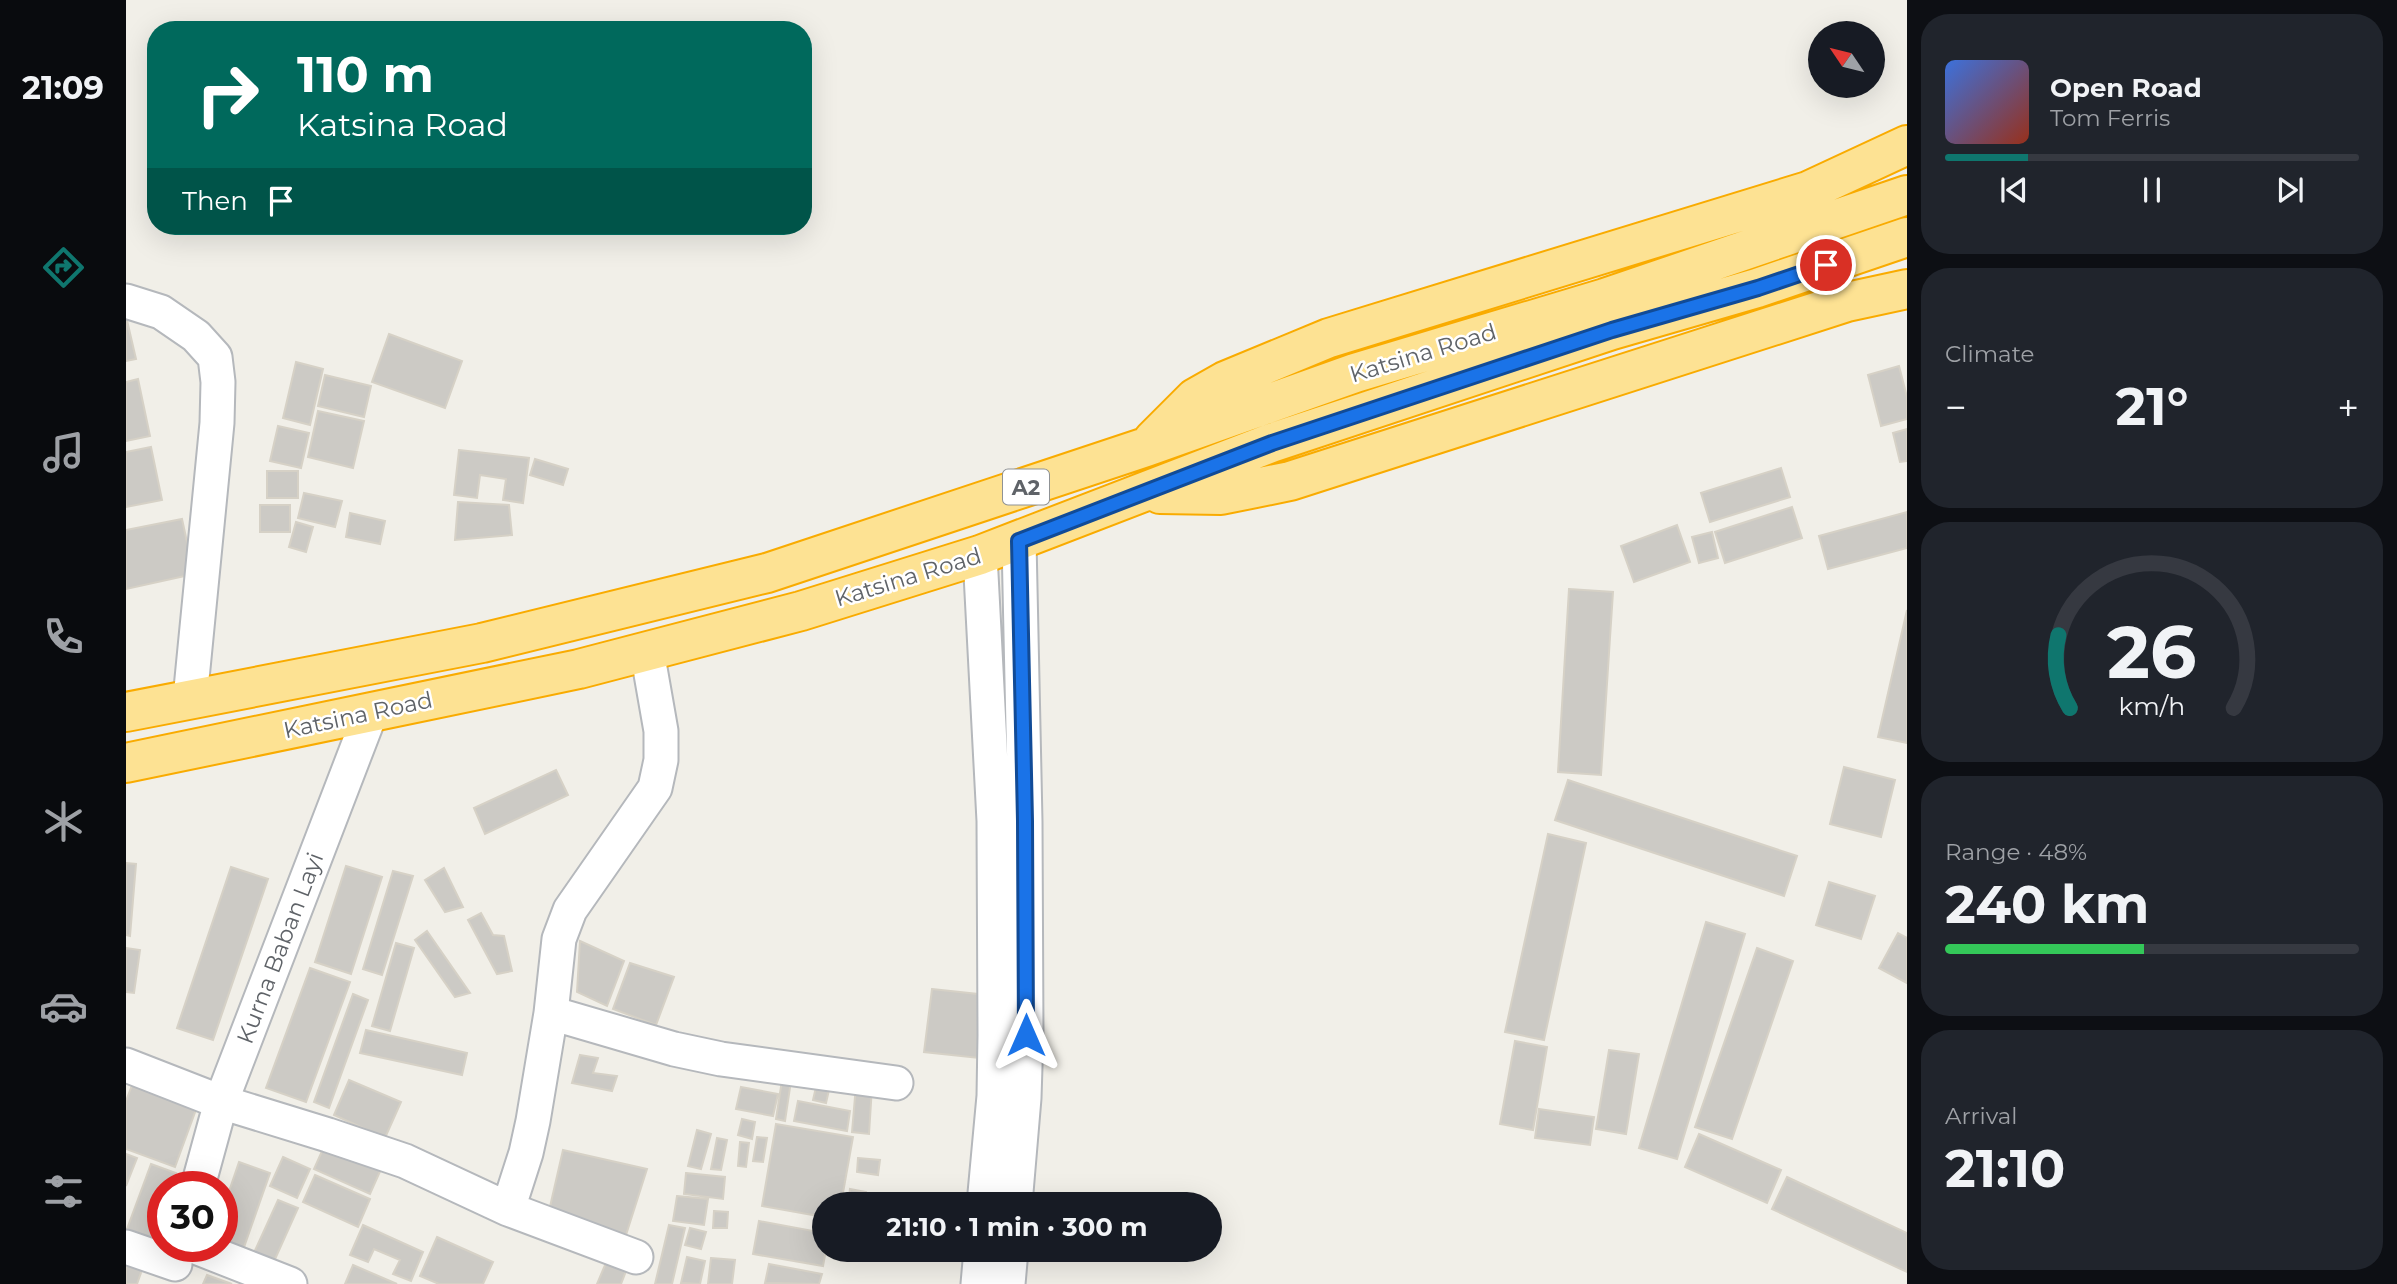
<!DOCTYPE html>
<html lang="en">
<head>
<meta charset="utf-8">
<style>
	:root { --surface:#171b24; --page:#20242c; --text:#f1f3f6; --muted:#9ea1a6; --line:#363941; --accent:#0f766e }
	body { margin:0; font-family:Montserrat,sans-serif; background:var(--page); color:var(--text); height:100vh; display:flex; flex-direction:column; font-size:26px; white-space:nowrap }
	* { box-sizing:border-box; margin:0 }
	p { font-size:23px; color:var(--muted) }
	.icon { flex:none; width:38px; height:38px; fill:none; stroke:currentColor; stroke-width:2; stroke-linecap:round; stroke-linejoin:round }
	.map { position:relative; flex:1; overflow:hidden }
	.details { display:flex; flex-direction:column; gap:14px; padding:14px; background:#0d0f14; width:490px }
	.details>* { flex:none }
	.banner { position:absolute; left:21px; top:21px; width:665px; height:214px; border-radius:28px; box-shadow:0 7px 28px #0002; background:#00695c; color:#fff; overflow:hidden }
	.needle { width:46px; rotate:305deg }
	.tools { position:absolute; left:1682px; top:21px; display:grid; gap:14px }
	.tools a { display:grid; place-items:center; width:77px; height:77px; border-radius:50%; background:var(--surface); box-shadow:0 7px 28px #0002; font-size:35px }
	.speed { position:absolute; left:21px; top:1171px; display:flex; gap:14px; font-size:35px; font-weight:700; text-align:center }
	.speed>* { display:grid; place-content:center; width:91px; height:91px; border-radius:50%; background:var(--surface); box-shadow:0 7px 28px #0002; line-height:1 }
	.speed .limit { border:10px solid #d22; background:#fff; color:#111 }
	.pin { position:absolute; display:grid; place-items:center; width:60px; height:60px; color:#fff; margin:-30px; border:4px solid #fff; border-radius:50%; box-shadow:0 2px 7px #0007 }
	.me { position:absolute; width:77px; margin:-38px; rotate:0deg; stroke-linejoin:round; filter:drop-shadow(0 0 5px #0008) }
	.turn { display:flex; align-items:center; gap:24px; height:147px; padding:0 35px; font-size:32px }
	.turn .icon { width:91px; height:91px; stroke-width:2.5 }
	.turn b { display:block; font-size:49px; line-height:60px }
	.then { display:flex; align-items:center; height:66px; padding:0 35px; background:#0003; gap:14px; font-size:26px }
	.big { font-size:52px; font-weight:700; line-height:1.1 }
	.details .card { flex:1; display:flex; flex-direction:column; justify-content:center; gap:10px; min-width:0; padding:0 24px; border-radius:28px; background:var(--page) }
	.details .dial { align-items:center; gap:0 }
	.dial svg { height:182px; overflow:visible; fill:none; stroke:var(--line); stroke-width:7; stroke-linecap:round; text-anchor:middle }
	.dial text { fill:var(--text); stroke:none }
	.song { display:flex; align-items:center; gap:21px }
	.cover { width:84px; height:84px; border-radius:10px; background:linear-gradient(135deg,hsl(220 70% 55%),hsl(10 70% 35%)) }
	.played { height:7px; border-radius:4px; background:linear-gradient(90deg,var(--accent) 20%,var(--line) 20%) }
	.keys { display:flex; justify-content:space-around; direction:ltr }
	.heat { display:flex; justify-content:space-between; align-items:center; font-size:38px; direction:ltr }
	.charge { height:10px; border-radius:5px; background:linear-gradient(90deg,#34c759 48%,var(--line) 0) }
	.trip { position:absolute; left:686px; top:1192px; width:410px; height:70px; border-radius:35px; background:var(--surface); box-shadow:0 7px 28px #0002; font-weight:700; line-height:70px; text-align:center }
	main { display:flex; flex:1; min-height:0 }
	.tab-bar { display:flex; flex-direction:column; width:126px; justify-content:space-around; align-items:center; background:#090b0e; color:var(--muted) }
	.tab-bar .icon { width:49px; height:49px }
	.tab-bar .on { color:var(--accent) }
	.tab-bar b { font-size:32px; color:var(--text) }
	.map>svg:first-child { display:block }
</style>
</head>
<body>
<main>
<nav class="tab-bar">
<b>21:09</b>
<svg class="icon on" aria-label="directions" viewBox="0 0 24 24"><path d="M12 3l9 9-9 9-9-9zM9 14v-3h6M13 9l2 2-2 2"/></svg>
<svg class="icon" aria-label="music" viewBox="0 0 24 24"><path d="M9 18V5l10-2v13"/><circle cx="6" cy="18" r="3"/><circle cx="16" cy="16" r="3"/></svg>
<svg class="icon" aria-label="phone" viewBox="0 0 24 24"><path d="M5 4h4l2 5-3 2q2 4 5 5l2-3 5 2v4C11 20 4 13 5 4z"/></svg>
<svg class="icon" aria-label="climate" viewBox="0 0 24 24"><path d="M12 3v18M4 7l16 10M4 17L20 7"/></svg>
<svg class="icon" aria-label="car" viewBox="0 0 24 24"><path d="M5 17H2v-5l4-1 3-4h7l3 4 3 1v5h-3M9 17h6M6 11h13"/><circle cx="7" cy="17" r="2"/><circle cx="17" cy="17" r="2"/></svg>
<svg class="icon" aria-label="filters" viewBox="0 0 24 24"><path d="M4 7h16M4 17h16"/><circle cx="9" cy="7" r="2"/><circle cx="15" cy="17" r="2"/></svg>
</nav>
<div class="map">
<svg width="1781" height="1284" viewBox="0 0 1781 1284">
	<rect width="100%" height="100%" fill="#f1efe8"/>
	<path fill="#cccac5" stroke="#d6d1c6" stroke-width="2" d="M0,316L10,359L0,361Z
		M263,334L336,361L319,408L246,382Z
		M170,362L197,369L184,425L157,418Z
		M1773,366L1781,397V419L1755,426L1742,375Z
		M199,375L245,386L238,417L192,406Z
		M12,379L24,436L0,441V382Z
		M192,411L238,421L227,468L182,457Z
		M152,426L183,433L175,468L144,461Z
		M1781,429V461L1774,462L1767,433Z
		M25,447L36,500L0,507V452Z
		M333,450L403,458L397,503L377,500L380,479L354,475L351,498L328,495Z
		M409,459L442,469L437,485L404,475Z
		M1655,468L1664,497L1584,522L1575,493Z
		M141,471H172V498H141Z
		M178,493L216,501L209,527L172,518Z
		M332,502L383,505L386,535L329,540Z
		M134,505H164V532H134Z
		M1666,507L1676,538L1599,563L1589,532Z
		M1781,512V548L1702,569L1693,536Z
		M224,513L259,521L254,544L220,537Z
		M56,519L68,574L0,589V530Z
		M170,522L187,527L180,552L163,547Z
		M1551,525L1564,562L1508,582L1495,546Z
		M1586,532L1592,558L1573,563L1566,537Z
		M1443,589L1487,592L1475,775L1432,772Z
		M1781,610V743L1752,737Z
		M1718,767L1769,780L1755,837L1704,824Z
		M430,770L442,795L359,834L348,808Z
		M1442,780L1671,856L1658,896L1429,820Z
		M1422,834L1460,843L1418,1040L1379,1032Z
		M0,863L10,864L4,936L0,935Z
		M220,866L256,877L225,974L189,962Z
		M105,867L142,879L87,1040L51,1028Z
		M318,868L337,907L319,912L299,880Z
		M267,871L287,876L256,975L237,969Z
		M1703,882L1749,896L1735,939L1690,925Z
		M355,913L367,935L378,936L386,971L371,974L342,920Z
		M1580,922L1619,934L1551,1159L1513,1148Z
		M301,931L344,993L329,997L289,940Z
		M1772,933L1781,938V983L1753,968Z
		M454,941L498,961L481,1006L451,992Z
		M270,943L288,948L264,1031L246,1026Z
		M0,948L14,950L8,993L0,992Z
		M1631,948L1667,961L1606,1139L1569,1127Z
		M504,963L548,977L530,1025L487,1009Z
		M184,968L224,982L180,1102L140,1088Z
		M806,989L861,995L853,1058L798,1052Z
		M227,994L242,1000L203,1108L188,1102Z
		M240,1030L341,1053L336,1075L234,1053Z
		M1389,1041L1421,1047L1407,1130L1374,1124Z
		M1483,1050L1513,1054L1500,1134L1470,1129Z
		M454,1055L472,1058L467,1073L491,1076L486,1091L446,1083Z
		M8,1080L72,1104L49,1167L0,1149V1101Z
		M223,1080L275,1102L259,1138L208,1115Z
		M656,1080L665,1081L659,1121L650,1119Z
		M730,1085L746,1087L743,1134L726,1132Z
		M615,1087L652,1094L647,1116L610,1109Z
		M690,1087L703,1090L700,1103L687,1100Z
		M672,1101L724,1111L721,1131L668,1121Z
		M1413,1109L1468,1117L1464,1145L1409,1138Z
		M616,1119L629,1122L626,1139L612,1135Z
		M650,1124L727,1137L715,1204H698V1217L636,1206Z
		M571,1130L585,1134L575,1169L562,1166Z
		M1573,1134L1655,1170L1641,1203L1559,1167Z
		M631,1137L641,1138L637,1162L627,1161Z
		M591,1138L601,1140L595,1170L585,1169Z
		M200,1142L256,1167L244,1194L188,1169Z
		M614,1142L623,1143L620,1167L612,1166Z
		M437,1150L521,1169L500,1235L423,1211Z
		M0,1154L11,1158L0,1186Z
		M157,1157L184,1169L171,1198L144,1186Z
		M732,1158L754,1160L752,1175L731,1172Z
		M113,1162L144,1173L117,1250L96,1243V1212Z
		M25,1164L50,1173L45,1186H37V1208L26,1238L1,1229Z
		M560,1173L599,1177L597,1199L558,1194Z
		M189,1175L244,1199L232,1227L177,1202Z
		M1661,1177L1781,1233V1272L1646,1209Z
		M724,1189L740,1192L738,1204H722Z
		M551,1196L582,1199L578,1225L547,1221Z
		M152,1200L172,1208L146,1266L126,1257Z
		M588,1211L602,1212L601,1228H587Z
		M633,1221L698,1233V1250H700L697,1266L627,1254Z
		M237,1225L297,1252L285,1281L267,1274L274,1260L248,1249L242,1262L224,1255Z
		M543,1225L559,1228L546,1284H529Z
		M564,1228L580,1232L575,1249L559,1245Z
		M311,1237L367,1262L357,1284H313L294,1276Z
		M561,1257L579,1261L574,1284L555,1283Z
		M482,1258L502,1266L495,1284H471Z
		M585,1258L609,1260L606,1284H582Z
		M0,1264L16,1270L11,1284H0Z
		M643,1264L696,1274L693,1284L639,1283Z
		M227,1265L271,1284H219Z
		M81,1275L106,1284H77Z"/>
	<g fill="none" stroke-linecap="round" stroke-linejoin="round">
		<defs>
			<path id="street" d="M0,301L35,312L70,336L89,357L92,382L91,423L64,699
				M854,555L868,821L869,1035L868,1096L858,1204
				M425,1013L548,1049L595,1059L770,1083
				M0,1065L95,1102L202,1135L279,1161L382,1209L510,1257
				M72,1186L95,1102L245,712
				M889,1204L898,1098L900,1035L899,821L893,541
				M382,1209L400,1153L407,1121L425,1013L433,939L444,910L529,788L535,760V731L521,651
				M67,1246L164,1284
				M0,1247L49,1264
				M852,1284L855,1250
				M882,1284L885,1250"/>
			<path id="highway" d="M1027,440L1069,398L1099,381L1203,338L1682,191L1781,145
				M1034,494L1095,495L1164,481L1721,302L1781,289
				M0,712L356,643L641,573L1020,447L1229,373L1479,298L1781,195
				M0,763L453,669L675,611L854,555L1145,443L1486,330L1631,288L1781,237"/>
		</defs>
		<use href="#street" stroke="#b5b8bc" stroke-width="37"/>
		<use href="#highway" stroke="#f9ab00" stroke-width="42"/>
		<use href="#street" stroke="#fff" stroke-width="33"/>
		<use href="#highway" stroke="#fde293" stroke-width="38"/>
	</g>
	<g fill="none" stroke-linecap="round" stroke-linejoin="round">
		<defs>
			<path id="route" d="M900,1035L899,821L893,541L1146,443L1486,330L1632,288L1700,265"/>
		</defs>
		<use href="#route" stroke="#114b97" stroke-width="18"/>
		<use href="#route" stroke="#1a73e8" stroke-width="12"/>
	</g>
	<g text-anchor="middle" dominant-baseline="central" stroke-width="5" stroke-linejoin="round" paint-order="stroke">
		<rect fill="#fff" stroke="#8f9295" stroke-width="2" x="877" y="469.5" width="46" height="35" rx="5"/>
		<g font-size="21" font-weight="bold" fill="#5f6368">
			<text x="900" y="487">A2</text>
		</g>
		<g font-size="23" fill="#5f6368" stroke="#fff">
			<text transform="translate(1297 353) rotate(-17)">Katsina Road</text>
			<text transform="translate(782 577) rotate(-17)">Katsina Road</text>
			<text transform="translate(232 715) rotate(-12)">Katsina Road</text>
			<text transform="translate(154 948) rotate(-69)">Kurna Baban Layi</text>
		</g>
	</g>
</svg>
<div class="tools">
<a><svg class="needle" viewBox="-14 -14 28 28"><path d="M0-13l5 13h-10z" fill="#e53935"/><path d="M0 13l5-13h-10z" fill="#9ea1a6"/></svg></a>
</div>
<div class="speed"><div class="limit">30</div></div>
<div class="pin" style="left:1700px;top:265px;background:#d93025"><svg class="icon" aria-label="arrive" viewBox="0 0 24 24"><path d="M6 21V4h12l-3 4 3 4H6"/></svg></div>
<svg class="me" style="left:900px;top:1035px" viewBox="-20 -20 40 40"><path d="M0-17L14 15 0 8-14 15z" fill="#1a73e8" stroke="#fff" stroke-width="4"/></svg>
<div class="trip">21:10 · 1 min · 300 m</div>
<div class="banner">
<div class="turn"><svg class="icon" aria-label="right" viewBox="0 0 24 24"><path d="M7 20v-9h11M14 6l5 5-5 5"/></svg><div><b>110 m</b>Katsina Road</div></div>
<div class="then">Then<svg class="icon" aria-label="arrive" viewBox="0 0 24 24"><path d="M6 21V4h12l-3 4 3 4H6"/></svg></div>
</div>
</div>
<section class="details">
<div class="card">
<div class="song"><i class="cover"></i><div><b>Open Road</b><p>Tom Ferris</p></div></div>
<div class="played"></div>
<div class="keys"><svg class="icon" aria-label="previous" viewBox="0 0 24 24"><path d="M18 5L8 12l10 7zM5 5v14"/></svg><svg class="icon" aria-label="pause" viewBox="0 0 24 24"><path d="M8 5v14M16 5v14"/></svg><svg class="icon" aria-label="next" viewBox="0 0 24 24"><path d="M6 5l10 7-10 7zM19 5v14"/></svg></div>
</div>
<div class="card"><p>Climate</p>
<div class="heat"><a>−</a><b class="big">21°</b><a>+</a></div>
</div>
<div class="card dial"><svg viewBox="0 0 100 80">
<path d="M14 69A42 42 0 1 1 86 69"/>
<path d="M14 69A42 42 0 0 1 9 37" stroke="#0f766e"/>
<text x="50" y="56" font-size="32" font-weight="700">26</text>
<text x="50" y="72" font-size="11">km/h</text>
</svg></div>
<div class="card"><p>Range · 48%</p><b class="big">240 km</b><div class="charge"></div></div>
<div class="card"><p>Arrival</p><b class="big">21:10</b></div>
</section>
</main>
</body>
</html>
